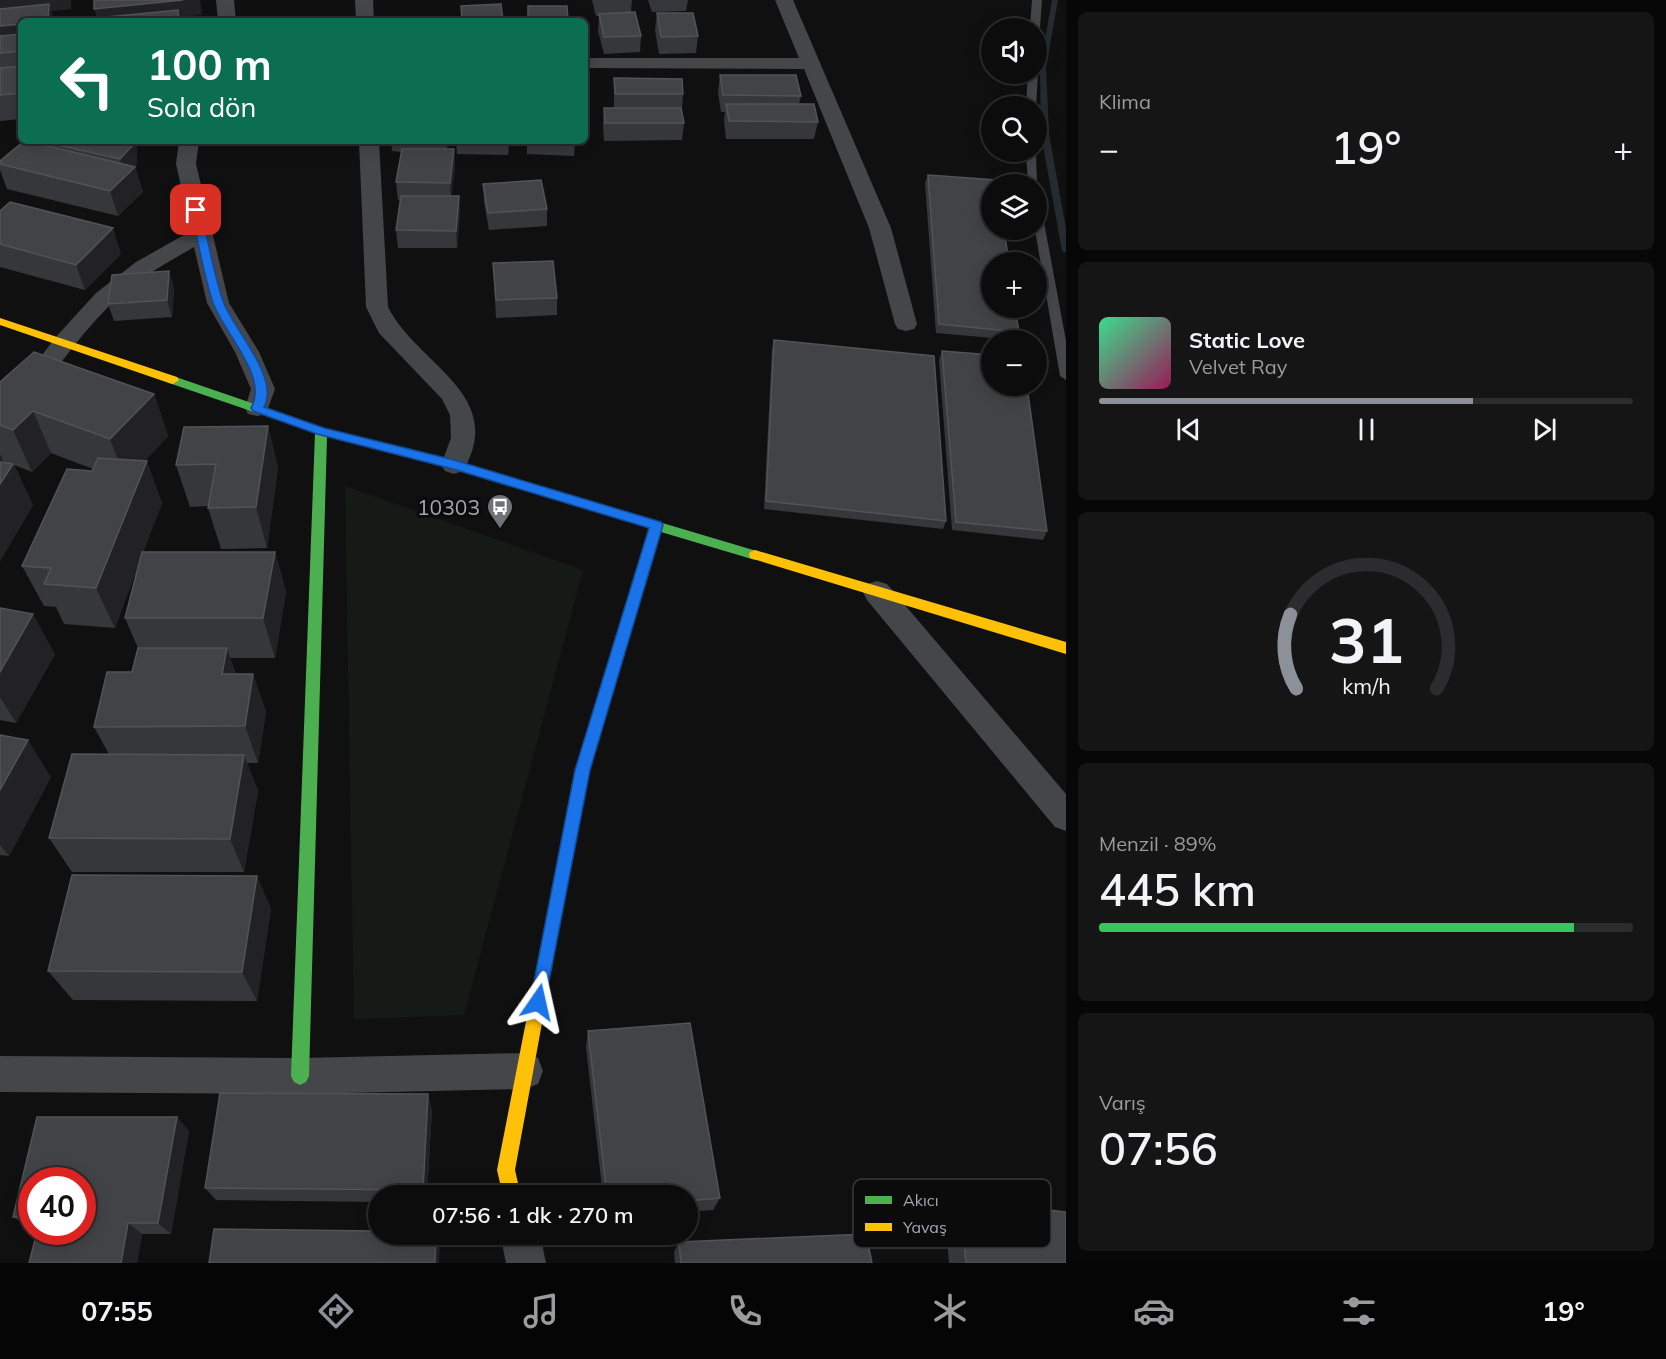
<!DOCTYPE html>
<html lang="tr">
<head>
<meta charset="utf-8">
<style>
	:root { --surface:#0c0c0d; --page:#151516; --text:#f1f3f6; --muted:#9a9b9d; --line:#2c2c2e; --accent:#8c9099 }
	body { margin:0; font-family:Mulish,sans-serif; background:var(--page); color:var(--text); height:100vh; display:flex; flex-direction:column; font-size:22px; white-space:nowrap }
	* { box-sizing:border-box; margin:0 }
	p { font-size:20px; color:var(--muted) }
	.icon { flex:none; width:33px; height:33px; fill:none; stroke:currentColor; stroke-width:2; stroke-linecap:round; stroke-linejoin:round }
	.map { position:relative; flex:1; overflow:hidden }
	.panel { display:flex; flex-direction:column; gap:12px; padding:12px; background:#070707; width:600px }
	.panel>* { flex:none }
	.top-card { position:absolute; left:18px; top:18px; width:570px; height:126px; border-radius:9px; box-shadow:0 3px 15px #0003,0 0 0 2px var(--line); background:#0b6e4f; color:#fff; overflow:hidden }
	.controls { position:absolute; left:981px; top:18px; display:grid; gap:12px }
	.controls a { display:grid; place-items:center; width:66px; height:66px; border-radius:50%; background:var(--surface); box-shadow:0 3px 15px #0003,0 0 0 2px var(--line); font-size:30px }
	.speed { position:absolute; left:18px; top:1167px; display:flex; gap:12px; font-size:30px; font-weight:700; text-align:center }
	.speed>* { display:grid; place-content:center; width:78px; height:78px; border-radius:50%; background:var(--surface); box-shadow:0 3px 15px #0003,0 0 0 2px var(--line); line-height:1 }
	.speed .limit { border:9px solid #d22; background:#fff; color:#111 }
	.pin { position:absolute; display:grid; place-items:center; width:51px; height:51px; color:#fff; margin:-26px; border-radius:12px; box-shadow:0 3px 9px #0006 }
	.me { position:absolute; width:66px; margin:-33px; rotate:11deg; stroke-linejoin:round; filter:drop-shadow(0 0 4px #0008) }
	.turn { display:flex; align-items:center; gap:21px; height:126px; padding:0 30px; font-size:27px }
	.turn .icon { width:78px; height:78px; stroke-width:2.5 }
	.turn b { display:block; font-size:42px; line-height:51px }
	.big { font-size:45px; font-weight:600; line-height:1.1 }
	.panel .tile { flex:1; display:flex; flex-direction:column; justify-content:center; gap:9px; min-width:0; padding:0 21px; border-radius:9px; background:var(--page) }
	.panel .dial { align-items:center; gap:0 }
	.dial svg { height:156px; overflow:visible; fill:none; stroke:var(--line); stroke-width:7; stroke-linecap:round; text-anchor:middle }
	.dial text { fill:var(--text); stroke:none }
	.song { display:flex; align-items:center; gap:18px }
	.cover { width:72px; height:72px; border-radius:9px; background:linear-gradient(135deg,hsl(150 70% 55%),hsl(330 70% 35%)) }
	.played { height:6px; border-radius:3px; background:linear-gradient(90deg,var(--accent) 70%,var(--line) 70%) }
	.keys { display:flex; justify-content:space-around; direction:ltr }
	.heat { display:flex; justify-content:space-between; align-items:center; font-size:33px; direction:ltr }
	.charge { height:9px; border-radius:4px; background:linear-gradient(90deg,#34c759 89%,var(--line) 0) }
	.trip { position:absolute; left:368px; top:1185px; width:330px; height:60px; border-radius:30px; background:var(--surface); box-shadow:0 3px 15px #0003,0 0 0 2px var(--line); font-weight:600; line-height:60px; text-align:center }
	.menu { display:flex; height:96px; justify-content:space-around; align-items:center; background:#050505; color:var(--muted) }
	.menu .icon { width:42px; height:42px }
	.menu .on { color:var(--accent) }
	.menu b { font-size:27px; color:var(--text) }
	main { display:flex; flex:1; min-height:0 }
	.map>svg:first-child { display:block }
</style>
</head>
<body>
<main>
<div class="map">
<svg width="1066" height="1263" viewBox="0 0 1066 1263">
	<rect width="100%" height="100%" fill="#101011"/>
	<path fill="#161a16" d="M345,486L583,570L464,1015L354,1019Z"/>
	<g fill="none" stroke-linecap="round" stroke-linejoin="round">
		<path fill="#252c31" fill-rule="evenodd" d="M1052,0H1058L1046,67L1049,134L1066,229V253L1062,251L1041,134L1040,67Z"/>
		<path fill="#454649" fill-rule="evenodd" d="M1032,0H1042L1040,28L1036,30L1030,28Z
			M1036,72L1038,74L1036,106H1026L1028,74Z
			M1026,152H1036L1037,186L1028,184Z
			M1036,203L1041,206L1066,341V380L1060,376L1035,230H1036Z"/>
		<path fill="#454649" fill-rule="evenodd" d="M216,0H234L236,21H218Z
			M355,0H373L374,21H356Z
			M775,0H793L891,228L917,324L914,329L906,331L898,329L895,324L869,228L804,69L585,68V58H799Z
			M179,141H199L196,164L229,303L259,352L275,389L266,414L257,416L248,414L245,408L251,389L235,352L207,303L194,247C165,264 135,280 111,304C72,343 41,390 9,435L0,438V411L55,338L96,293L136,262L191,231L176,164Z
			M359,141H379L388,307C417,365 508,394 463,471L454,474L445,471L441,465L451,438L450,415L442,399L379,333L366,307Z
			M877,581L887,584L1066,794V831L1055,827L867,600L863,592L867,584Z
			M525,1053L538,1058L543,1071L538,1084L525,1089L300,1094L0,1092V1056L300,1058Z
			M500,1234H540L546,1263H506Z"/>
		<path fill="#4caf50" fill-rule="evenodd" d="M173,376L324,428L454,461L760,552L761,555L760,558L755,560L661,532L590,770L545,1002L539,1004L533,1002L531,996L576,770L650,528L454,469L327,437L309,1076L306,1082L300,1085L294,1082L291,1076L315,433L169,383L167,380Z"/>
		<path fill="#ffc107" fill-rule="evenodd" d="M0,318L177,377L179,380L173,384L169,383L0,325Z
			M755,550L1066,642V654L750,558L749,555L750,552Z
			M539,988L545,990L547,996L515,1170L521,1196H503L497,1170L531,996L533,990Z"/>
	</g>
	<path fill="#36373a" d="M0,0H71V9L51,11L54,21H21V119L0,121Z
		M592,0H632L631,12L641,36L640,52L604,54L598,31L599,16H596Z
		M648,0H688L686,11L652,12Z
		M657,13L698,36L696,53L659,54L655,30Z
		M720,75L801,96L799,104L818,122L814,139H726L724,121L725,112H721L718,92Z
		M614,78L683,94L682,110L684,123L682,140L604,141L603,125L604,108H614Z
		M31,141H135L137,145V164L135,167L143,192L118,216L7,189L0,170V161L31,142Z
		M391,141H448L447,149H454L455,167L451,196H459L460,214L457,248H398L396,230L400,200H398L396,182L401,152L392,151Z
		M456,141H510L508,155L457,154Z
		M527,141H575L574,156L527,154Z
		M928,175L1019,332L1015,340L936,333L925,183Z
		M483,184L547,209V226L489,230L484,202Z
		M0,211L121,254L85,290L0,267Z
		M493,263L557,298V315L496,318Z
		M169,271L174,289L172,317L114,321L108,304Z
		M774,340L946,521L943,529L764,509L772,349Z
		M942,351L1047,531L1043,540L952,530L939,360Z
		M0,382L154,394L168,436L145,461L162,503L143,552H275L286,592L275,658H230L236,674H253L266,712L258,763H247L258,791L244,872H72L49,838L109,754L94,727L132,672L138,648L125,618L139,562L115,628L64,624L56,607L44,606L22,566L93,469L51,453L32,472L14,465L33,505L0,561Z
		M268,426L278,468L267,548L221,549L208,508V506L190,507L176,465Z
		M0,608L55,654L16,723L0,720Z
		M0,735L51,777L9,856L0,855Z
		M271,908L257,1001L73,1000L48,971Z
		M588,1031L720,1198L713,1210L687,1212V1196H603L586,1047Z
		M432,1109L427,1196H378V1202L216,1200L205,1188Z
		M37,1117H177L189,1131L171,1234H142L137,1263H29L37,1232H82V1180H32V1228L13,1217Z
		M960,1200L1066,1263H949L945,1211Z
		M679,1242L872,1263H675L674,1252Z"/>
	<path fill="#222224" d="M0,0H71V9L51,11L54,21L0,17Z
		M183,0H200L202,15L180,17L181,21H98L94,9Z
		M21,24V42L0,44V26Z
		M132,141H135L137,145V164L125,177L120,159Z
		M446,141H448L447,153Z
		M508,141H510L508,155Z
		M454,149L455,167L451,201L450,183Z
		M135,167L143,192L118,216L110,191Z
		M459,196L460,214L457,248L456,231Z
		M113,228L121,254L85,290L76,265Z
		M169,271L174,289L172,317L167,300Z
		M154,394L168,436L126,481L110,439Z
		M33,411L51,453L32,472L13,430Z
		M268,426L278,468L267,548L256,507Z
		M0,454L8,471L13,464L33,505L0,561Z
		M147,461L162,503L115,628L96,588Z
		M275,552L286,592L275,658L263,618Z
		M33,614L55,654L16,723L0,697V672Z
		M227,648L240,687L222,674Z
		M253,674L266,712L258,763L245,726Z
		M28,740L51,777L9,856L0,845V790Z
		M244,755L258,791L244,872L230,839Z
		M257,876L271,908L257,1001L242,972Z
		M428,1094L432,1109L427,1196H424L423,1190Z
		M177,1117L189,1131L171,1234L158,1223Z
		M128,1223L142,1234L137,1263H121Z
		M436,1234H437L440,1242L439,1263H435Z"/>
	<path fill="#424347" stroke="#515357" stroke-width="1.5" d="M94,0H183L94,9Z
		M49,4L48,21H21V24L0,26V9Z
		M501,4L503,21H462L461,6Z
		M528,6H567L568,21H528Z
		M178,10L179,21H97V18Z
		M635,12L641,36L604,37L599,14Z
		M657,13H693L698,36L661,37Z
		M21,34V51L0,53V36Z
		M21,66V93L0,95V68Z
		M720,75H796L801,96L723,95Z
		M614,78L682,79L683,94H615Z
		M726,104H814L818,122L729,121Z
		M604,108H681L684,123H605Z
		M24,141H27L135,167L110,191L0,164V161Z
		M40,141H132V146L120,159Z
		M402,149H454L450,183L396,182Z
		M928,175L997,180L998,184H992V230H1004L1009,262H992V308H1015L1019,332L939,324Z
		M541,180L547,209L488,213L483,184Z
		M401,196H459L456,231L396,230Z
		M10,202L113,228L76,265L0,244V211Z
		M553,261L557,298L496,300L493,263Z
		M169,271L167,300L108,304L112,275Z
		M774,340L934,356L946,521L766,501Z
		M942,351L992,355V386H1027L1047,531L956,522Z
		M34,352L154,394L110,439L33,411L13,430L0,425V382Z
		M268,426L256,507L208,508L216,464L176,465L184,427Z
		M98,458L147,461L96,588L44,584L51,568L22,566L67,469L92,471Z
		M0,462L13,464L0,484Z
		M142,552H275L263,618H125Z
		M0,608L33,614L0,672Z
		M138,648H227L222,674H253L245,726L94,727L107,672H132Z
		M0,735L28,740L0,790Z
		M72,754L244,755L230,839L49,838Z
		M72,875L257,876L242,972L48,971Z
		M690,1023L720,1198L687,1201V1196H607L588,1031Z
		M220,1093L428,1094L423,1190L205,1188Z
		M37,1117H177L158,1223H128L121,1263H29L37,1232H82V1180H32V1217H13Z
		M960,1200L1066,1212V1263H966Z
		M214,1229L378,1231V1234H436L435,1263H209Z
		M866,1234L872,1263H681L679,1242Z"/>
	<path fill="#1a73e8" stroke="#114b97" stroke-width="1.5" d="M196,207L201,210C208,240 213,272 223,301C233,329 280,377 264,407L324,428L454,460L661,522L663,525L590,770L544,1007L538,1010L532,1007L530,1002L575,770L649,528L453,469L317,434L253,411L251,408C270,377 221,330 212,300C203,271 198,240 191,210Z"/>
	<defs>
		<symbol id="bus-pin" viewBox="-11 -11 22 30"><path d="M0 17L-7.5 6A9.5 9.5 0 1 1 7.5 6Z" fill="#6f7379" stroke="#0b0b0c"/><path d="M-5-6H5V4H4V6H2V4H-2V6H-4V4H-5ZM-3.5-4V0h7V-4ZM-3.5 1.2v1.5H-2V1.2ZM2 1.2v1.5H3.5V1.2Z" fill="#fff"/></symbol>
	</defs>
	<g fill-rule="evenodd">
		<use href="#bus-pin" x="485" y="492" width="30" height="40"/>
	</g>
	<g text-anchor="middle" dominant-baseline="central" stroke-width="6" stroke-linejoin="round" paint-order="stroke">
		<g font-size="21" fill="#a2a8b1" stroke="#0b0b0c" text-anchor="end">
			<text x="480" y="507">10303</text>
		</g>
	</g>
	<rect x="853" y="1179" width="198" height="69" rx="9" fill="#0b0b0c" stroke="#383a3e" stroke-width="1.5"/>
	<rect x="865" y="1196" width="27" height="8" fill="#4caf50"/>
	<rect x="865" y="1223" width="27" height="8" fill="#ffc107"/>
	<g font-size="16" fill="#a2a8b1">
		<text x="903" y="1206">Akıcı</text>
		<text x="903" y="1233">Yavaş</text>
	</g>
</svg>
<div class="controls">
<a><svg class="icon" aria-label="sound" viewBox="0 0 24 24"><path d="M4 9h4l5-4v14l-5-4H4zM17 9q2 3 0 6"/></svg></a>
<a><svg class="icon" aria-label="search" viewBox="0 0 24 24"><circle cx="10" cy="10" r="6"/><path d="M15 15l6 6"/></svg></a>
<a><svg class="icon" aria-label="layers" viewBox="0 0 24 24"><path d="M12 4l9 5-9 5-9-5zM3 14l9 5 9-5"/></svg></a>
<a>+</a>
<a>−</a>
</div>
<div class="speed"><div class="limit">40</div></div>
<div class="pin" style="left:196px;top:210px;background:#d93025"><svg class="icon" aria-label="arrive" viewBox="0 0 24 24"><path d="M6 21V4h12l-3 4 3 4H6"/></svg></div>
<svg class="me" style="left:538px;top:1002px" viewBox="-20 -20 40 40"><path d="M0-17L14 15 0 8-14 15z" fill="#1a73e8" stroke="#fff" stroke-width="4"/></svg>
<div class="trip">07:56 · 1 dk · 270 m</div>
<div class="top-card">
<div class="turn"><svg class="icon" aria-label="left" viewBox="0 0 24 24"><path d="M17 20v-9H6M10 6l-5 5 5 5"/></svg><div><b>100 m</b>Sola dön</div></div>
</div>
</div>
<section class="panel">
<div class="tile"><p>Klima</p>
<div class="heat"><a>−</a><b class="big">19°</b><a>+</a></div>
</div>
<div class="tile">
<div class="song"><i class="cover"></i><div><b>Static Love</b><p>Velvet Ray</p></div></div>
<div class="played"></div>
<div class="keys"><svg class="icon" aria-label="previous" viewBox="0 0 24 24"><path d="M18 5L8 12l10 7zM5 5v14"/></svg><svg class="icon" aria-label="pause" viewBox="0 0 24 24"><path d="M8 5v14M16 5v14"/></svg><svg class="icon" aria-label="next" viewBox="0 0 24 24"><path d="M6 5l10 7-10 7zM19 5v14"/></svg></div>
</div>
<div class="tile dial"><svg viewBox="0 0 100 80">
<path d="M14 69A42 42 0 1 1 86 69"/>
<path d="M14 69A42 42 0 0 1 11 31" stroke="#8c9099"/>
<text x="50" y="56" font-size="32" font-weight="700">31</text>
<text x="50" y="72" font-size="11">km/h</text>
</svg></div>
<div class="tile"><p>Menzil · 89%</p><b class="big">445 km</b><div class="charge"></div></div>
<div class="tile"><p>Varış</p><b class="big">07:56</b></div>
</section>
</main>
<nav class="menu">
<b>07:55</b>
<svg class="icon on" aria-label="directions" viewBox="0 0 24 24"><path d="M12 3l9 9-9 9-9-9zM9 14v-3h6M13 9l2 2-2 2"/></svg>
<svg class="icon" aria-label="music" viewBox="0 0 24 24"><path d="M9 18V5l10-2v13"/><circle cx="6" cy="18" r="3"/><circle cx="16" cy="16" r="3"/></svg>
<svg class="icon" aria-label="phone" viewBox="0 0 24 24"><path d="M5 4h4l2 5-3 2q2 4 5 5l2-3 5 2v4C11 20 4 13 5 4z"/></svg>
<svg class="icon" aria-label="climate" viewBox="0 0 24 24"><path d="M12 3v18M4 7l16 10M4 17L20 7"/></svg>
<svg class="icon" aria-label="car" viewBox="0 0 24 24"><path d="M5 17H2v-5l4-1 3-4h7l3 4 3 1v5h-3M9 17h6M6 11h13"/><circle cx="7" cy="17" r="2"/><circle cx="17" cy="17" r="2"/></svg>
<svg class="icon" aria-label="filters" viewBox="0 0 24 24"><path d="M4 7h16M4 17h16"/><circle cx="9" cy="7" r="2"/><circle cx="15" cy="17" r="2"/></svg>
<b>19°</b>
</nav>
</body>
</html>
